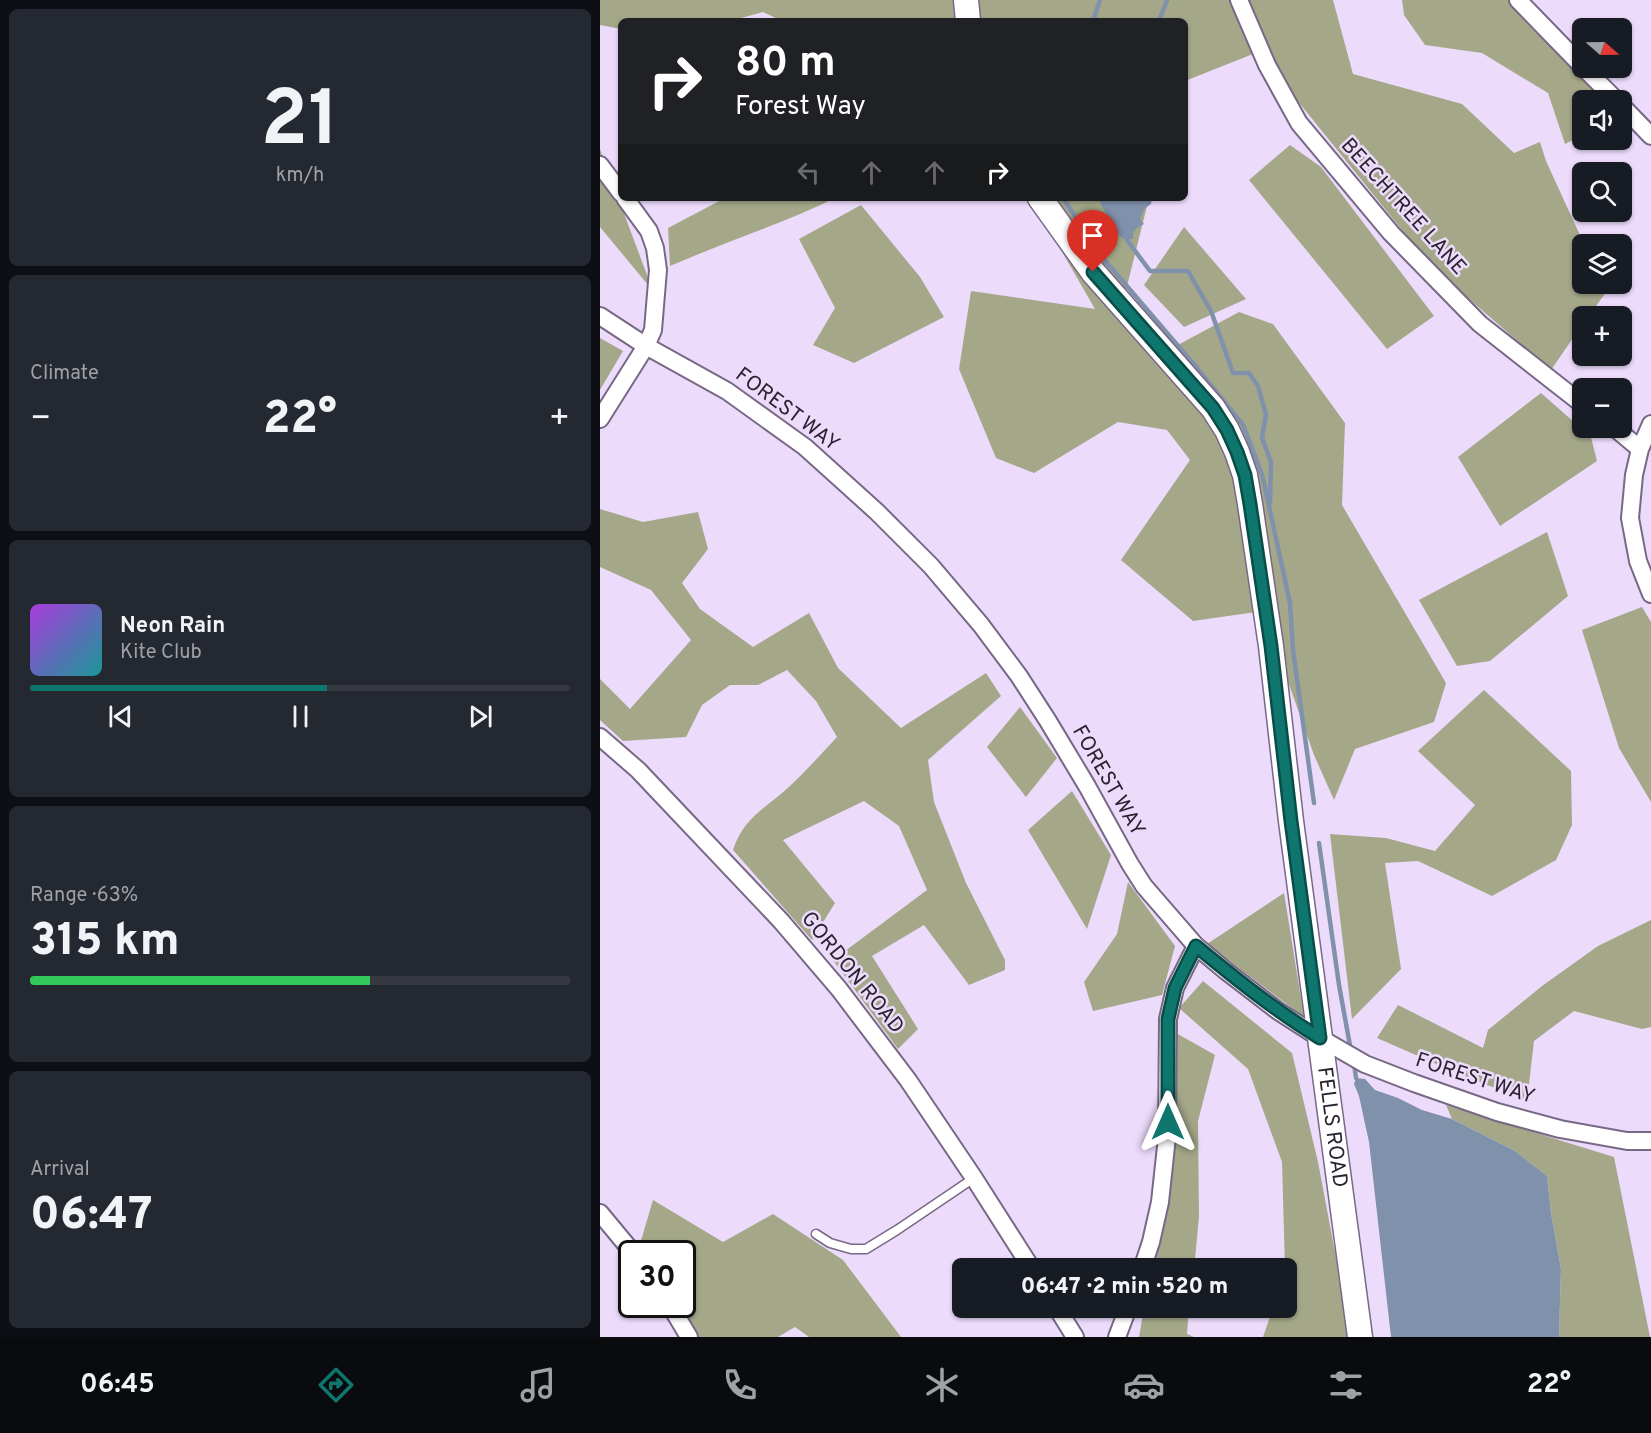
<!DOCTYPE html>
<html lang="en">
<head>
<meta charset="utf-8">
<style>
	:root { --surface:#171b24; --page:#242831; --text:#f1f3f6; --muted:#9ea1a6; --line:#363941; --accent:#0f766e }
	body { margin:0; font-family:Overpass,sans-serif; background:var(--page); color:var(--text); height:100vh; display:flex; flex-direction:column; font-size:22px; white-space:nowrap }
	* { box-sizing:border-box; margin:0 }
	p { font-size:20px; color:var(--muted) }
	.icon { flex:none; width:33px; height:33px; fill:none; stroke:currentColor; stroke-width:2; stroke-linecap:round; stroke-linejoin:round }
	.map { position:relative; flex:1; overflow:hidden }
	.sheet { display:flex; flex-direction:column; gap:9px; padding:9px; background:#0d0f14; width:600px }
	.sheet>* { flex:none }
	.guide { position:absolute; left:18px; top:18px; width:570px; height:183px; border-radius:9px; box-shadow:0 2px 4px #0004; background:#202124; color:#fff; overflow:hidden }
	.needle { width:39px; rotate:110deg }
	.controls { position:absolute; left:972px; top:18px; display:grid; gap:12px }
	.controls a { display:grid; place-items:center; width:60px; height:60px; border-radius:9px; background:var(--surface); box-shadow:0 2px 4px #0004; font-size:30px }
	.speed { position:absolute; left:18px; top:1240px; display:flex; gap:12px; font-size:30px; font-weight:700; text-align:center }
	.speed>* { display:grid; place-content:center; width:78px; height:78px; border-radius:50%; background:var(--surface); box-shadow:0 2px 4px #0004; line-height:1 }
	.speed .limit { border:3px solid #111; border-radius:9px; background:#fff; color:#111 }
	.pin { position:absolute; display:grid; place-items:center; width:51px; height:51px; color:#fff; margin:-62px -26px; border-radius:50% 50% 50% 0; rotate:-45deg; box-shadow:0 0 6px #0007 }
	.pin .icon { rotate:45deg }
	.me { position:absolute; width:66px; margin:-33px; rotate:0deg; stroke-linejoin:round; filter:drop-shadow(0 0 4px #0008) }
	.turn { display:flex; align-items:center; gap:21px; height:126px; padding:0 18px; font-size:27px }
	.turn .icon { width:78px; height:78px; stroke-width:2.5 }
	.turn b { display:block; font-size:42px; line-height:51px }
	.lanes { display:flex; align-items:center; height:57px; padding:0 18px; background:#0003; justify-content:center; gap:30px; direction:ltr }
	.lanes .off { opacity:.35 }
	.big { font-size:45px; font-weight:800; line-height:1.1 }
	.sheet .card { flex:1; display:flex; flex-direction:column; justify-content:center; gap:9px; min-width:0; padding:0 21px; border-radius:9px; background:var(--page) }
	.sheet .dial { align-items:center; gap:0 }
	.dial b { font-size:78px; line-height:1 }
	.song { display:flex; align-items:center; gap:18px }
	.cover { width:72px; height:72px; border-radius:9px; background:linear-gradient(135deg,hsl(280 70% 55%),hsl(180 70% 35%)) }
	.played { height:6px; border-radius:3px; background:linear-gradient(90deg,var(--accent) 55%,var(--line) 55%) }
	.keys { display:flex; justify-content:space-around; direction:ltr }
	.heat { display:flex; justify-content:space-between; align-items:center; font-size:33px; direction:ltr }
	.charge { height:9px; border-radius:4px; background:linear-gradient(90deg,#34c759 63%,var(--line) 0) }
	.trip { position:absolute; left:352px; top:1258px; width:345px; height:60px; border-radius:9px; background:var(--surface); box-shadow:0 2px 4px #0004; font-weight:800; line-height:60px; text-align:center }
	.tabs { display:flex; height:96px; justify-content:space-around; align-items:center; background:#090b0e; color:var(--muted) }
	.tabs .icon { width:42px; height:42px }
	.tabs .current { color:var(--accent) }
	.tabs b { font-size:27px; color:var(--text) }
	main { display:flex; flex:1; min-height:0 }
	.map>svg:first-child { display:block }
</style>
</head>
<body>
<main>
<section class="sheet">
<div class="card dial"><b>21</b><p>km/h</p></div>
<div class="card"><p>Climate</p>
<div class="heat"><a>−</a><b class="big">22°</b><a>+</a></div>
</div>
<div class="card">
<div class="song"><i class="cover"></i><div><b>Neon Rain</b><p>Kite Club</p></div></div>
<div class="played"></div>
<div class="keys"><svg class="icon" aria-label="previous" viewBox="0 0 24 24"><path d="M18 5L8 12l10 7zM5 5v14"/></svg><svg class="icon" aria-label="pause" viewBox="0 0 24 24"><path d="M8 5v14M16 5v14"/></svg><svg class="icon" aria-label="next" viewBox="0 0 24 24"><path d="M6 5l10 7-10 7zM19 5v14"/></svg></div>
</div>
<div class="card"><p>Range · 63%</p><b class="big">315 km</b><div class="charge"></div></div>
<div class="card"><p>Arrival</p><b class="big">06:47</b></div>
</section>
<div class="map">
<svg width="1051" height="1337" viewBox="0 0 1051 1337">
	<rect width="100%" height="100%" fill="#eddbfc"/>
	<path fill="#a4a889" d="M0,0H733L753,74L862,104L914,153L940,142L946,161L984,244H982V284H1002L1006,292L989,316H982V325L951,370L831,266L658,52L585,81V21H182L163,12L130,21H21V29L0,25Z
		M802,0H909L921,8L1005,100H982V135L965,144L948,93L882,53L825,45L804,15Z
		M690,145L721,167L834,316L787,349L649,180Z
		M0,149L53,291L0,227Z
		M125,198H193L199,201L204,198H235C182,224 125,242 70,266L68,228Z
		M431,198H549L522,306L563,353L639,312L673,324L745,423L742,505L846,683L834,722L755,749L734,800L714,755L663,611L593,621L521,560L590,460L567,430L518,422L434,473L396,458L359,369L371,291L495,309Z
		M261,205L320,277L344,317L254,363L213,345L235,308L199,239Z
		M584,227L646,299L584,327L544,285Z
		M0,338L23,351L0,390Z
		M941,393L991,437L997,461L900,526L858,457Z
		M0,509L43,522L98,512L108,549L82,583L100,609L153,647L209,613L238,668L301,728L386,673L401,696L328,760L334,802L366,883L405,960V970L369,985L324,925L272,956L318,1029L298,1049L233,960L327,890L299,826L264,801L183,840L235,903L212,940L133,850C144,816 167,808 191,785C207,770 222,753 237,737L216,701L187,670L158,685H130L102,705L86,737L23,741L0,720V679L30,709L91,640L51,590L0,567Z
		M947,532L968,596L890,661L857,666L819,600Z
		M1042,607L1051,622V802L1019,748L982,630Z
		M884,690L971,771L972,825L956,860L892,896L818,861L785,863L801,969L752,1019L730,834L786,838L835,851L875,805L818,751Z
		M420,707L457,758L426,797L387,747Z
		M472,791L511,855L487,929L428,830Z
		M528,882L575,946L562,995L493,1011L484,982L517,934Z
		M684,893L704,1017L607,944Z
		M1051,920V1027L1042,1029L974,1011L934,1041L927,1101L850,1070L777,1038L798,1005L883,1048L888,1030L942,986L998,946Z
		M603,981L692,1053L718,1162L751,1337H663L673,1308H687V1269H685L682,1162L648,1069L579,1008Z
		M576,1033L615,1055L598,1121L599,1217L594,1269H551L576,1122Z
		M846,1105L1014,1157L1050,1337H959L961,1269L951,1213L947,1176L915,1151L852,1119Z
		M53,1200L123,1242L173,1214L243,1260L301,1337H209L195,1327L178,1337H81L62,1305H82V1254H37Z
		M544,1308H589L587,1334L594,1337H539Z"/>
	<path fill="#8091ab" d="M497,198H552L551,204L544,209L540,219L544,224C537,228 532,230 533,239C529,239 527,240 524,239C514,234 504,207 497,198Z
		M756,1078L765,1079L775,1090L798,1098L822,1110L852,1119L915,1151L947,1176L951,1213L961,1269L959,1337H791L769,1142L759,1096L754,1084Z"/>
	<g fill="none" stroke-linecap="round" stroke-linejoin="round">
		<path stroke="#8091ab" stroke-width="4.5" d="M493,21L500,0
			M559,21L567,0
			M463,198L502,257L597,368L643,425L662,474L690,603L693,650L714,803
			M527,240L550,271H588L611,311L633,373H649L658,386L666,415L662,438L671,462L670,503
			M719,843L739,985L751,1051
			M754,1063L756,1078"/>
		<defs>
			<path id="lane" d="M216,1234L230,1243L251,1249H266L297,1230L374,1178"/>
			<path id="street" d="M639,0L667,65L699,123L791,233L880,324L982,404
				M918,0L982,66
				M984,68L1016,100
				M1022,106L1051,136
				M0,165L21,193
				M0,316L46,346L127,391L205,447L277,512L331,566L381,625L419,676L448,721L487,786L530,864L544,886L596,946L626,971L678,1011L720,1038L765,1064L814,1083L897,1112L960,1129L1027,1141H1051
				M0,419L46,346L53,330L58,270L55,248L49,231L25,198
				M1051,424L1040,449L1034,475L1030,518L1038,561L1051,594
				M1015,428L1040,449
				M0,737L38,770L181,921L239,989L308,1080L374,1178L432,1269
				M0,1213L34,1254
				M542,1269L551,1242L560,1202L567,1137L568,1019L575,988L596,946
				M70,1305L89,1337
				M457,1308L475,1337
				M517,1337L528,1308"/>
			<g id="secondary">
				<path d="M366,0L368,21"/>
				<path id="s1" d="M440,198L493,272L613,408L627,430L637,452L645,475L650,504L671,646L691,821L760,1337"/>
			</g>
		</defs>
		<use href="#lane" stroke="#786885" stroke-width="11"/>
		<use href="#street" stroke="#786885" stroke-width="20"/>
		<use href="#secondary" stroke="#786885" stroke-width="27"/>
		<use href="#lane" stroke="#fff" stroke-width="8"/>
		<use href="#street" stroke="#fff" stroke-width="16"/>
		<use href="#secondary" stroke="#fff" stroke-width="24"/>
	</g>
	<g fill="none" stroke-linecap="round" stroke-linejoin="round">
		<defs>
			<path id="route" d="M493,272L613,408L627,430L637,452L645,475L650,504L671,646L691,821L720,1038C676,1011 636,979 596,946L575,988L568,1019V1122"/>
		</defs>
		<use href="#route" stroke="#0a4d48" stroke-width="15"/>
		<use href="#route" stroke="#0f766e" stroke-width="10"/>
	</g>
	<g text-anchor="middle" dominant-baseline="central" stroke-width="5" stroke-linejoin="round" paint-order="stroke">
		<g font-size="21" fill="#2a232f" stroke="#eddbfc">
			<text transform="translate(803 207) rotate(48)">BEECHTREE LANE</text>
			<text transform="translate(187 410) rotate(37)">FOREST WAY</text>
			<text transform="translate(508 781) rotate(60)">FOREST WAY</text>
			<text transform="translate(252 973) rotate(51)">GORDON ROAD</text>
			<text transform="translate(875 1079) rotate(18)">FOREST WAY</text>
			<text stroke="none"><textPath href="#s1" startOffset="1005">FELLS ROAD</textPath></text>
		</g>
	</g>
</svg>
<div class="controls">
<a><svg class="needle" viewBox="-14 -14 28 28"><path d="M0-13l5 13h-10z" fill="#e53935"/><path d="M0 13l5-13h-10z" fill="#9ea1a6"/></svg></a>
<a><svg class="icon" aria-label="sound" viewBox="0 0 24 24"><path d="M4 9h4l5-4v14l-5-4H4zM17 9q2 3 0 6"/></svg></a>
<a><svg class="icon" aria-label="search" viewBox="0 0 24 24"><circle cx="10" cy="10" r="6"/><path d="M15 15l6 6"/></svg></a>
<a><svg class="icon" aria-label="layers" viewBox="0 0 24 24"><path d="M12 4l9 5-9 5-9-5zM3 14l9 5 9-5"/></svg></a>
<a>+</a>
<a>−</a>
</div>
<div class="speed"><div class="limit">30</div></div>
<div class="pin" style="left:493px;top:272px;background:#d93025"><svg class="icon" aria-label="arrive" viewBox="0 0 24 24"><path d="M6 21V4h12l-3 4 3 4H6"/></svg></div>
<svg class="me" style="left:568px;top:1122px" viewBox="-20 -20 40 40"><path d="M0-17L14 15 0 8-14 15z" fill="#0f766e" stroke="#fff" stroke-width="4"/></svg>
<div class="trip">06:47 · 2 min · 520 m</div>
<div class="guide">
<div class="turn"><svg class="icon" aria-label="right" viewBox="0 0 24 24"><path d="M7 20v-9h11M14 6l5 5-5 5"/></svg><div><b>80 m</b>Forest Way</div></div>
<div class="lanes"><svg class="icon off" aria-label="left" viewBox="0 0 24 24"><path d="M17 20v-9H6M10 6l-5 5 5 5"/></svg><svg class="icon off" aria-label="ahead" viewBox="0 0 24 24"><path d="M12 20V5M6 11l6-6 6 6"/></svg><svg class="icon off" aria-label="ahead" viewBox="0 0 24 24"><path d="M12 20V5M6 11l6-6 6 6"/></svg><svg class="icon" aria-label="right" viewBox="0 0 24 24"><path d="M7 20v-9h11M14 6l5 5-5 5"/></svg></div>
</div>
</div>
</main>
<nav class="tabs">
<b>06:45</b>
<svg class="icon current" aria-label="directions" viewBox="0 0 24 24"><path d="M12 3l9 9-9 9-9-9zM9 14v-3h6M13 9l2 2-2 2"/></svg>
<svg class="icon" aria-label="music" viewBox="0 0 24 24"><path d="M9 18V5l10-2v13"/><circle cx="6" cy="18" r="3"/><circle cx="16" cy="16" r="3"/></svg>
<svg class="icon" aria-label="phone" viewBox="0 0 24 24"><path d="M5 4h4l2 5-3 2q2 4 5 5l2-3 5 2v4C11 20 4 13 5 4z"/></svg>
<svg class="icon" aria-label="climate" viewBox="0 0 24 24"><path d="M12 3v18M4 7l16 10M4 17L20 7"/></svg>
<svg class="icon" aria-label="car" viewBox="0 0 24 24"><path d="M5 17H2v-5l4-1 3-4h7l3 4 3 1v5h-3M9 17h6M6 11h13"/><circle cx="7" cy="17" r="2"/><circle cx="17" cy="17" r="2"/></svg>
<svg class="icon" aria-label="filters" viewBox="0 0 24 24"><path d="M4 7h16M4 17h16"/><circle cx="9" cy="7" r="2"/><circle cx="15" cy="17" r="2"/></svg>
<b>22°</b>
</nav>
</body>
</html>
